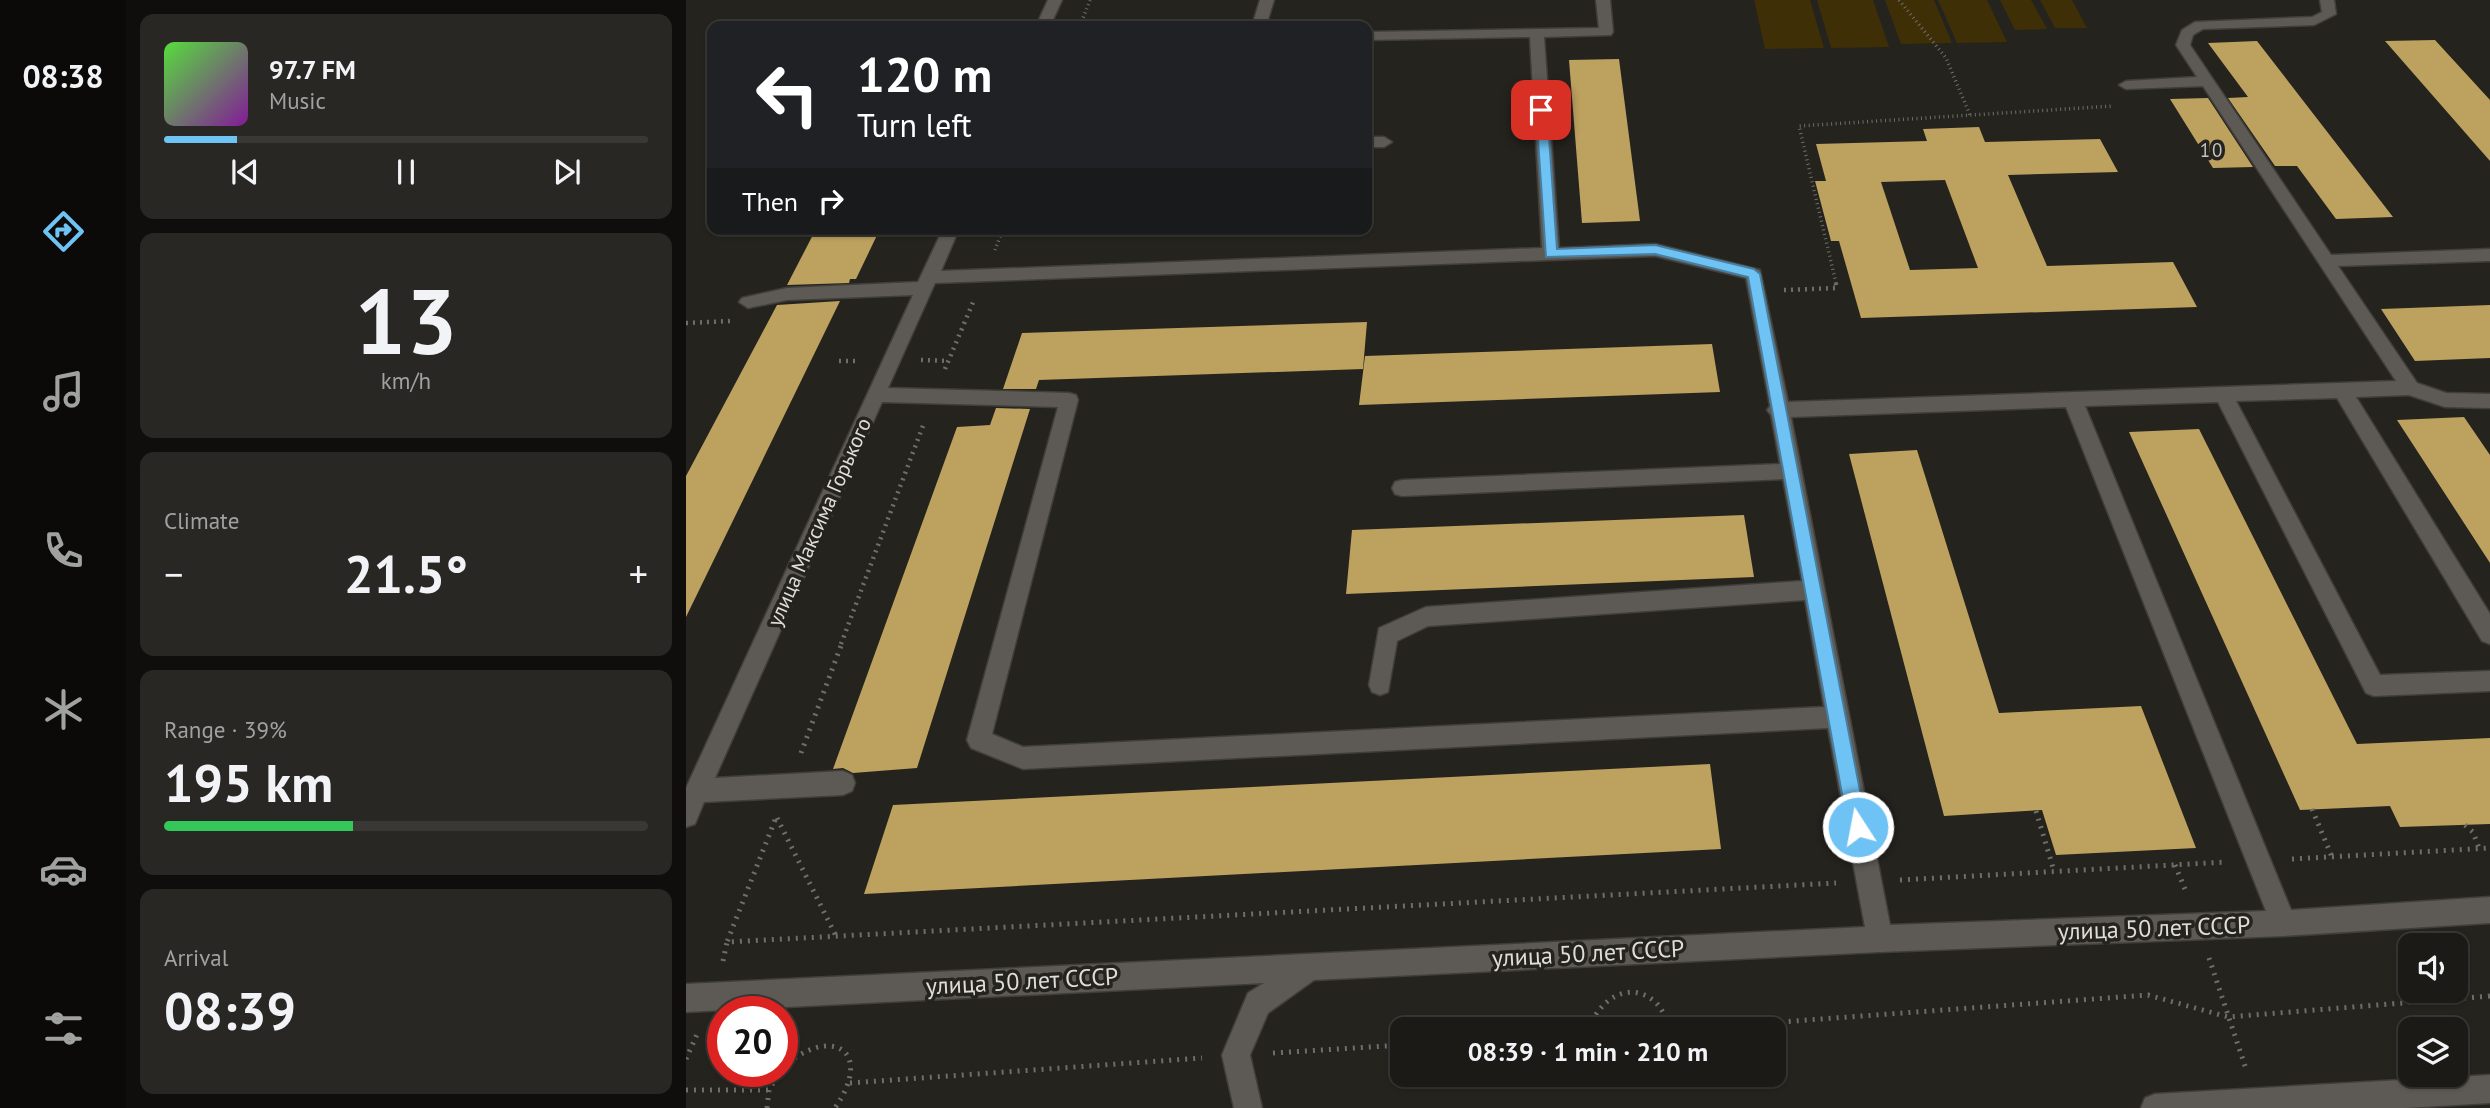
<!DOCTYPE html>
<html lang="en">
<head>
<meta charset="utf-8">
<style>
	:root { --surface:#1c1a16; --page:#292723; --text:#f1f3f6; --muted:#a0a1a1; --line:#3a3835; --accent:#6fc2f4 }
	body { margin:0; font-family:"PT Sans",sans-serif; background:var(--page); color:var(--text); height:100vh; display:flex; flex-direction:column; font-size:26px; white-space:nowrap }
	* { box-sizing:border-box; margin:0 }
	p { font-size:23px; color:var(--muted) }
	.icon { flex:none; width:38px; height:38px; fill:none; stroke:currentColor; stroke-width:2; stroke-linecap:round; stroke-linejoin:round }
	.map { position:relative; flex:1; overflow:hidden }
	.panel { display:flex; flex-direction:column; gap:14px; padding:14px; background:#0f0e0c; width:560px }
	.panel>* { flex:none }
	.guide { position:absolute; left:21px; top:21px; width:665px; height:214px; border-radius:14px; box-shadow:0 2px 5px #0004,0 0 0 2px var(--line); background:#202124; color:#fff; overflow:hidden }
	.fabs { position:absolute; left:1712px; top:933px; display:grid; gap:14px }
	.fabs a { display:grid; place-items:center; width:70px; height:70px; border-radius:14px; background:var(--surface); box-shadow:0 2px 5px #0004,0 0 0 2px var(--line); font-size:35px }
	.speed { position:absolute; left:21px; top:996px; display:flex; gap:14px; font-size:35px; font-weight:700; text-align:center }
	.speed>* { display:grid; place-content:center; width:91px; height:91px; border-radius:50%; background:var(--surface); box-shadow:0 2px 5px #0004,0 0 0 2px var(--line); line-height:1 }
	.speed .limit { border:10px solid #d22; background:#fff; color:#111 }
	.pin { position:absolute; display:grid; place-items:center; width:60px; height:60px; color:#fff; margin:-30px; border-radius:14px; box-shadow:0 4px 10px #0006 }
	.me { position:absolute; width:77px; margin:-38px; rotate:349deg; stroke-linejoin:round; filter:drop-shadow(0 0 5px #0008) }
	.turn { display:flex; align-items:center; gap:24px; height:147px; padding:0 35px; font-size:32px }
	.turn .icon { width:91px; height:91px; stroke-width:2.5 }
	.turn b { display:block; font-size:49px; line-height:60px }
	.then { display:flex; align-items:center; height:66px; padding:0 35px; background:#0003; gap:14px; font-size:26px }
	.big { font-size:52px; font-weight:700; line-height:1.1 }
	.panel .tile { flex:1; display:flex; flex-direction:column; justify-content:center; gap:10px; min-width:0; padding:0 24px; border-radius:14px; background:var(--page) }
	.panel .dial { align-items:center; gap:0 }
	.dial b { font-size:91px; line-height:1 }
	.song { display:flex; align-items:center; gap:21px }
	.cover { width:84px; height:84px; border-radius:10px; background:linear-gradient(135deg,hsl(110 70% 55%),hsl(290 70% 35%)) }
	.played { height:7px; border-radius:4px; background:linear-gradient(90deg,var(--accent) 15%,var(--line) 15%) }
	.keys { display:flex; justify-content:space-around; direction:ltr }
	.heat { display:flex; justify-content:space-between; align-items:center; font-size:38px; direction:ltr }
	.charge { height:10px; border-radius:5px; background:linear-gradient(90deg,#34c759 39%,var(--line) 0) }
	.trip { position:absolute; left:704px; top:1017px; width:396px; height:70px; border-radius:14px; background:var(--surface); box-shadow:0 2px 5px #0004,0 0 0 2px var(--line); font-weight:700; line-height:70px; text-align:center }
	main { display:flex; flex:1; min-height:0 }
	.tab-bar { display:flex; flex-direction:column; width:126px; justify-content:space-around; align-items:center; background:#0b0a09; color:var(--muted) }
	.tab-bar .icon { width:49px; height:49px }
	.tab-bar .current { color:var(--accent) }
	.tab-bar b { font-size:32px; color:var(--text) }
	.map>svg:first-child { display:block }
</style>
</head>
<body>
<main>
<nav class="tab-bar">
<b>08:38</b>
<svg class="icon current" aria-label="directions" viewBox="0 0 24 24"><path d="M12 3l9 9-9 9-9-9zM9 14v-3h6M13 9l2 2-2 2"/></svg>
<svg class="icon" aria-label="music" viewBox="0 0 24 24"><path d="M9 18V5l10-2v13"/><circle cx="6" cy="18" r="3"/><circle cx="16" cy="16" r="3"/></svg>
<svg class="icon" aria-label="phone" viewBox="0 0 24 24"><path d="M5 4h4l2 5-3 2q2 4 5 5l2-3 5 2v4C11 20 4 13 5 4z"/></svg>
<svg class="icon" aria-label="climate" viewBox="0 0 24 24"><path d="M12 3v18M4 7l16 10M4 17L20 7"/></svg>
<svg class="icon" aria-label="car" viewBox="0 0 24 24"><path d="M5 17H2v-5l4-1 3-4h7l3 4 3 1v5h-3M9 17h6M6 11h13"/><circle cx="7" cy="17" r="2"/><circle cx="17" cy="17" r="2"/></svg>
<svg class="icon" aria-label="filters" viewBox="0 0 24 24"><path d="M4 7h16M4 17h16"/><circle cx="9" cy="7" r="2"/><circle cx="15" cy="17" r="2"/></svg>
</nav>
<section class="panel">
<div class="tile">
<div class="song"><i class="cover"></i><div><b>97.7 FM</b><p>Music</p></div></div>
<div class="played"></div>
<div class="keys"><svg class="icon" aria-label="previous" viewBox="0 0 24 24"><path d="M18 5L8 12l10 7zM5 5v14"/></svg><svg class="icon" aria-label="pause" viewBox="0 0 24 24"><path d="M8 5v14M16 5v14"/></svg><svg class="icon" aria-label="next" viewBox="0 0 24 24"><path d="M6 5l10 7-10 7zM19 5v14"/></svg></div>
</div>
<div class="tile dial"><b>13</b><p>km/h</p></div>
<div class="tile"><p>Climate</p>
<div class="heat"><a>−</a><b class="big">21.5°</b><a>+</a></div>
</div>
<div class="tile"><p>Range · 39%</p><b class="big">195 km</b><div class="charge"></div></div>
<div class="tile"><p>Arrival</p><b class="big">08:39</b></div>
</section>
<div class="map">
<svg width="1804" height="1108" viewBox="0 0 1804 1108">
	<rect width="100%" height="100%" fill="#25231e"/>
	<path fill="#3e2f07" d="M1068,0H1124L1138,48L1079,49Z
		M1131,0H1187L1203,47L1145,48Z
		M1199,0H1248L1266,43L1215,44Z
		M1252,0H1301L1321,42L1271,43Z
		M1314,0H1345L1361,29L1329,30Z
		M1354,0H1386L1401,28H1369Z"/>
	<path fill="#bda15f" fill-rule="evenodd" d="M1749,40L1804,100V161L1699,41Z
		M1571,41L1707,217L1650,219L1611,166H1589L1542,98L1562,97L1522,43Z
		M933,59L954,221L896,223L883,60Z
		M1522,98L1567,167L1527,168L1484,99Z
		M1293,127L1299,142L1414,139L1432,172L1322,175L1361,266L1487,262L1511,307L1175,318L1153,241H1145L1129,181H1140L1130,144L1241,141L1237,129ZM1259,180L1292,268L1224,270L1195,182Z
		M130,229H194L170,279H164L163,283L101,285Z
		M154,301L0,617V476L91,305Z
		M1804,305V358L1729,361L1695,309Z
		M681,322L677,369L353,380L350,389H317L336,333Z
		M1026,344L1034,392L673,405L679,356Z
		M310,408L344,409L231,768L167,773L157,768L147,769L271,427L304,425Z
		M1778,417L1804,455V563L1711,420Z
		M1513,429L1671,744L1804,738V824L1714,827L1704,806L1614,810L1443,432Z
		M1231,450L1313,713L1455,706L1510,848L1370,855L1356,810L1258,816L1163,454Z
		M1058,515L1068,577L660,594L666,530Z
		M1024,764L1035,849L178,894L207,805Z"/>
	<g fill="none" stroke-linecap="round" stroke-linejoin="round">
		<defs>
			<path id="minor" d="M362,0H376L364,26H350Z
				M574,0H588L580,26H566Z
				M910,0H924L927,32L925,35L858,37L873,248L969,244L1074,270L1102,402L1710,381L1517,86L1440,89L1433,85L1440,81L1511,77L1490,45L1496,30L1509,22L1626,17L1636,12L1634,0H1648L1650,14L1628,25L1517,29L1507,35L1504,45L1645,255L1804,249V261L1652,266L1731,383L1760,393L1804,394V408L1759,407L1723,395L1670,397L1804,614V644L1796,641L1651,398L1550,401L1694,675L1804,671V691L1688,696L1680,693L1532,402L1399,406L1605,910L1804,897V923L1598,936L1194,952L628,980L582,1013L564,1055L576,1108H548L536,1055L562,993L578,983L0,1012V984L1179,927L1142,728L337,769L285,748L281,740L372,407L196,402L29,778L157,771L166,775L169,783L166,791L157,795L18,802L9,824L0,827V788L227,295L101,300L62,308L53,302L56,298L101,288L232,282L257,229H273L255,271L856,248L844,37L681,40V32L913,28ZM969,256L1060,278L1084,406L1081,410L1085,415L1094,464L716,480L709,482L706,488L709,494L716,496L1097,479L1116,581L740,607L693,628L683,685L686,692L694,695L702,692L711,641L742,626L1119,600L1138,707L337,747L306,734L392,400L390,395L383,393L202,388L249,283ZM1380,407L1580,911L1204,925L1105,417Z
				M681,137H698L706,142L698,147H681Z
				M1804,1075V1103L1719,1108H1455L1459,1098L1469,1094Z"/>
		</defs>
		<use href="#minor" stroke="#403e3a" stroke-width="3"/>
		<path stroke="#706e6a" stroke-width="3.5" stroke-dasharray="1 3.5" stroke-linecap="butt" d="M1213,0L1260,58L1284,115
			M394,26L404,0
			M309,250L317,229
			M1150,283L1113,126L1427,106"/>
		<path stroke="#706e6a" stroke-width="4.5" stroke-dasharray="2 5" stroke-linecap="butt" d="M1098,290L1151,288L1149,281
			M0,323L45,321
			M235,360L262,361
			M153,361H174
			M259,369L288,300
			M155,644L238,423"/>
		<path stroke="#706e6a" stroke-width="5" stroke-dasharray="2 6" stroke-linecap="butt" d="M115,753L156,643
			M1626,809L1646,857
			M1350,811L1368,871
			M91,818L150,936
			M89,820L41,942L1150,883
			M1779,825L1787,832L1793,848
			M1606,859L1804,848
			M1489,865L1501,894
			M1214,880L1541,862
			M1523,958L1560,1069
			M37,961L41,942
			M903,1029C912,1002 940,980 967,1000C976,1007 980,1019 984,1029
			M999,1029L1462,995L1542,1017L1804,996
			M587,1053L716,1045
			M0,1059L12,1032
			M96,1068C145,1024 189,1050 149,1108
			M921,1074L944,1082L968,1074
			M164,1083L516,1058
			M0,1090H83
			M81,1108L83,1090L94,1071"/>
		<use href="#minor" fill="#5d5a55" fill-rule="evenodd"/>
	</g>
	<path fill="#6fc2f4" stroke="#487e9f" stroke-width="2" d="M855,106L861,110L871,249L969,245L1068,269L1074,274L1181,827L1178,833L1172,836L1165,833L1162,827L1062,277L969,254L860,257L850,110Z"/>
	<g text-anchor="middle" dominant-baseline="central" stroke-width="7" stroke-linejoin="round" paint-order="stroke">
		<g font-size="19" letter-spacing="2" fill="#c7c4be" stroke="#25231e">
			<text x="1526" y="150">10</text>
		</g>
		<g font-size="21" fill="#dfddda" stroke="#25231e">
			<text transform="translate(133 522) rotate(-66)">улица Максима Горького</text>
		</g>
		<g font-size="24" fill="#dfddda" stroke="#25231e">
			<text transform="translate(1468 928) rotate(-2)">улица 50 лет СССР</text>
			<text transform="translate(902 953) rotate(-3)">улица 50 лет СССР</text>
			<text transform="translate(336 981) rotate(-3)">улица 50 лет СССР</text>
		</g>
	</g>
</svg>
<div class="fabs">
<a><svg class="icon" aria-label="sound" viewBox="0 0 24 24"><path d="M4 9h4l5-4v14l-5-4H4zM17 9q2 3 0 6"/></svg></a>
<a><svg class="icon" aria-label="layers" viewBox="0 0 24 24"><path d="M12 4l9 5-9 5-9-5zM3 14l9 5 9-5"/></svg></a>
</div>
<div class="speed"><div class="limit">20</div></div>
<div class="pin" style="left:855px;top:110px;background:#d93025"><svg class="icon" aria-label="arrive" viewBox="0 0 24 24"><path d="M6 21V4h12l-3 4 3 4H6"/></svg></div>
<svg class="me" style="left:1172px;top:827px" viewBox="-20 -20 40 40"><circle r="17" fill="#6fc2f4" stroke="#fff" stroke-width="3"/><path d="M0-11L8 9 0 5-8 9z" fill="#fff"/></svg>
<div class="trip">08:39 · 1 min · 210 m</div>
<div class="guide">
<div class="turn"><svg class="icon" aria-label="left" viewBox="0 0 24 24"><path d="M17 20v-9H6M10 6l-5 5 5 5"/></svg><div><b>120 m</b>Turn left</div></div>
<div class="then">Then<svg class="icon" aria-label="right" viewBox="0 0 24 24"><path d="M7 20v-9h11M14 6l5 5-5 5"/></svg></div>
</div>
</div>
</main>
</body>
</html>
